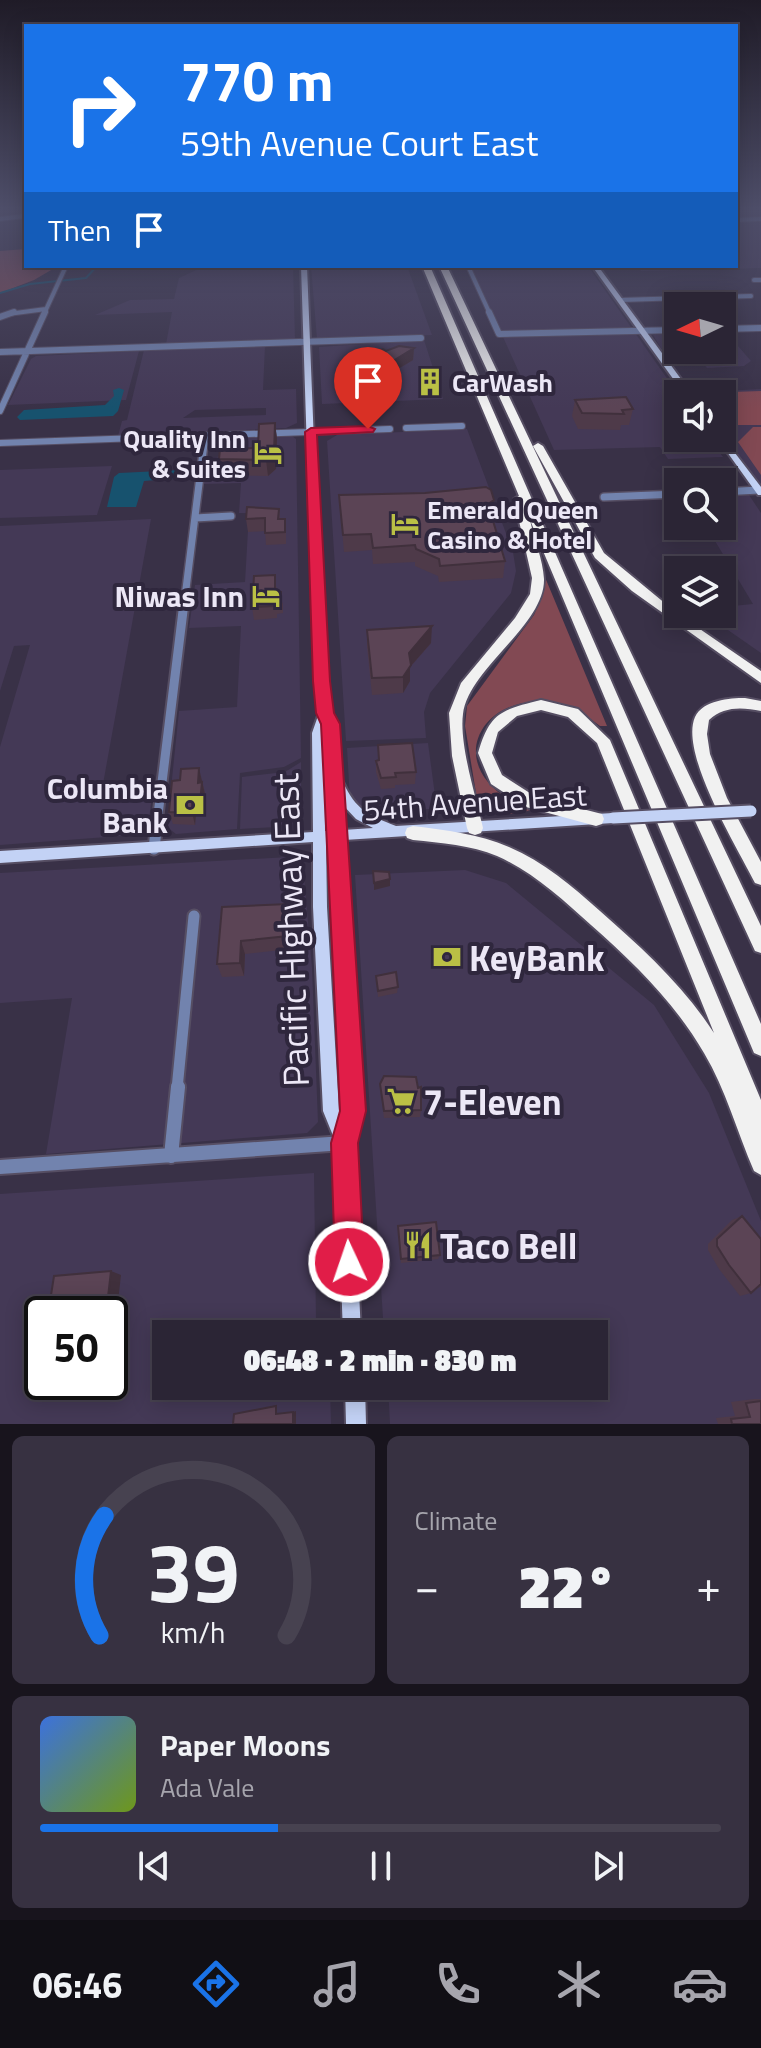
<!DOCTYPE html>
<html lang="en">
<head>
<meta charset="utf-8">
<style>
	:root { --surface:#2b2535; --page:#373141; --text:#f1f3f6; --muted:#a6a5ad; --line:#474250; --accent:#1a73e8 }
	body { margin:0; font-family:"Titillium Web",sans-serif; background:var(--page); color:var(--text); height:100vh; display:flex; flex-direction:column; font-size:30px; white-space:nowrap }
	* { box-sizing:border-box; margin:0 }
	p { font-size:26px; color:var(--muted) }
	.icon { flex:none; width:44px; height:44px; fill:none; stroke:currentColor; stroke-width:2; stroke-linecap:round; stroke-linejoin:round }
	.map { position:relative; height:1424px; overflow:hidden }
	.panel { display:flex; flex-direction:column; gap:12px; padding:12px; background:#18141d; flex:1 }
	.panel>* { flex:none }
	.guide { position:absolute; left:24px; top:24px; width:714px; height:244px; border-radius:0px; box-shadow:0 4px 20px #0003,0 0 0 2px var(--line); background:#1a73e8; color:#fff; overflow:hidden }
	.needle { width:52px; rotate:265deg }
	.buttons { position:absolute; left:664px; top:292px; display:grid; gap:16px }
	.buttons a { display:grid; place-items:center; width:72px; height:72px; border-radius:0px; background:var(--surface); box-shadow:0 4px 20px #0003,0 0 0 2px var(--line); font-size:40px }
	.speed { position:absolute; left:24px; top:1296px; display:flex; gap:16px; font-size:40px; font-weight:700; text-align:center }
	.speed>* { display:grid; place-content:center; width:104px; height:104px; border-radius:50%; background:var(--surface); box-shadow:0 4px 20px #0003,0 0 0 2px var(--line); line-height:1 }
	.speed .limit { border:4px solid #111; border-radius:12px; background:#fff; color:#111 }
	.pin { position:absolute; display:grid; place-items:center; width:68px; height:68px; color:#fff; margin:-82px -34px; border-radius:50% 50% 50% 0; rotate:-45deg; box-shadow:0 0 8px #0007 }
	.pin .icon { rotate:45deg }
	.me { position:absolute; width:88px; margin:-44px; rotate:357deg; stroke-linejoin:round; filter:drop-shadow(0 0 6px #0008) }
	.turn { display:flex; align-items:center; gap:28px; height:168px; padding:0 24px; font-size:36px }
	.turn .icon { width:104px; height:104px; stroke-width:2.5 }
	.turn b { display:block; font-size:56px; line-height:68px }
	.then { display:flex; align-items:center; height:76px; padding:0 24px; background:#0003; gap:16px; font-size:30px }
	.big { font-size:60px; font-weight:800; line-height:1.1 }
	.panel .tile { flex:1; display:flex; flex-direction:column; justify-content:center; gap:12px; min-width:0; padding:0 28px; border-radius:12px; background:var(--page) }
	.panel .dial { align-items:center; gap:0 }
	.dial svg { height:208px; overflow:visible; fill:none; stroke:var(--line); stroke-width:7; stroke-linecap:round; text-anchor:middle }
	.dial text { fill:var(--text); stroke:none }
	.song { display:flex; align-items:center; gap:24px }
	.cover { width:96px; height:96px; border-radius:12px; background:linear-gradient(135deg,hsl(220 70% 55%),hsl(80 70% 35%)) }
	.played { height:8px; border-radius:4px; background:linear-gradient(90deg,var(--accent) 35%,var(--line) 35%) }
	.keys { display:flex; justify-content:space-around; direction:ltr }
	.heat { display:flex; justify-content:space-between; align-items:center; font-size:44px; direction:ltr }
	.panel .tiles { flex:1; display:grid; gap:12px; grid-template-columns:1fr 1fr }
	.tile:last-child { grid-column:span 2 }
	.trip { position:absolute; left:152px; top:1320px; width:456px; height:80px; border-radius:0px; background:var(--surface); box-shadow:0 4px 20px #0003,0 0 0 2px var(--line); font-weight:800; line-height:80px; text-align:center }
	.dock { display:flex; height:128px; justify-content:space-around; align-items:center; background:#110f15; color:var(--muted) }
	.dock .icon { width:56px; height:56px }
	.dock .current { color:var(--accent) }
	.dock b { font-size:36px; color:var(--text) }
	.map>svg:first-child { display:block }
</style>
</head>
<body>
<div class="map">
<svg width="761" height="1424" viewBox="0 0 761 1424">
	<rect width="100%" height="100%" fill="#393147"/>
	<path fill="#443956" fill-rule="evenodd" d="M736,209H761V268L641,271L637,266H736Z
		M205,266H293L295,339L166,344L172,312L95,315L130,300L174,299L179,278Z
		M311,266H407L432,335L317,339Z
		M471,266H588L678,394V438H709L723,457L668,459L660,447L554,450Z
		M725,331L751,361L744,366L707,368L696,354L666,356L653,335L678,333V350H722V332Z
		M424,340L443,399L322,404L319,347Z
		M265,346L263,390L296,389L297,423L286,428L118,436L122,421L127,420L144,350ZM266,408V415L183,418L195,410Z
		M139,351L126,400L8,405L31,359L36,356Z
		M761,389V493L722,438V394L687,393Z
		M467,429L513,552L516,571L511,593L430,693L424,712L426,738L346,741L327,441L337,435Z
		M292,436L296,439L301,758L284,767L240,773L237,829L176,834L167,827L179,711L237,707L241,626L189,628L195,585L245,582L249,513H239L241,483L203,484L206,458L245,454L247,437Z
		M112,466L97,515L0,518V470Z
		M749,495L761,513V653L705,614H722V607L753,604L706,526H722V496Z
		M151,519L103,784L154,781L147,834L0,845V747L30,645L14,646L0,691V526Z
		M428,743L436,803L431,809L364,812L350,800L347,748Z
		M301,762V804L291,821L276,827L240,829L242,777L285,772Z
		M289,857L303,866L312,968L318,1122L307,1133L46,1154L72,998L0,1003V873Z
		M465,870L506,883L654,1005L709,1093L761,1221V1424H390L388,1386H594V1334H384L355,875Z
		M314,1173L316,1321L328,1320L329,1334H166V1386H330L331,1424H0V1194ZM42,1314H110V1382H42Z"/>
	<path fill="#824953" d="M26,249V266H58L34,280L0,293V251Z
		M761,391V425H726L722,420V404L736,396L732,392Z
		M753,427H761V475L738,442Z
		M542,570L607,726H600C509,653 413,763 530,810C514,816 488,815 477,799L465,726L467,706L534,615L542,596Z"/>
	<path fill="#17526e" d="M119,388L124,390L118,411L113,416L20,420L17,417L24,410L105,405L114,396L113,390Z
		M181,470L178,478L144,481L136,507H107L114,477L119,473Z"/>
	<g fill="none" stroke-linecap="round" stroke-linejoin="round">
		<path stroke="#17526e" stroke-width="2" d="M0,293L30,284L86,278L97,266"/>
		<defs>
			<path id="minor-far5" d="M0,219L24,216
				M736,220L761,219
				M468,266L490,314
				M754,280H761
				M620,300L751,296
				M8,314L46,309
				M44,314L66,266"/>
			<path id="minor-far4" d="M489,312L499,334L678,330
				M0,317L14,312
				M722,329L761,328
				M0,352L421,338
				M0,411L45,312
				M406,428L462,426
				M0,443L390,429
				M204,446L205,435"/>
			<path id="minor-far3" d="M722,492L759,490
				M604,497L678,494
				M195,518L231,516
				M183,613L204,444"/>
			<path id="minor-far2" d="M157,823L183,611"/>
			<path id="minor-far1" d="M154,849L157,821
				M177,1089L194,916"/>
			<path id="minor" d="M171,1156L178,1087
				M0,1167L344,1143"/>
			<path id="major" d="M301,266H307L318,544L331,713L337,724L340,780L343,782C356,810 368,815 396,826L613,813L617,814L619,818L617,822L613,823L344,840L361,1111L352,1143L361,1334H343L336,1143L323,1111L313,907V842L0,863V851L313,832L312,733L319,713L310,544ZM326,727L331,831H325L324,733ZM341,803L356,819L373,828L343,830ZM331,841L345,1111L343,1120L339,1111L327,907L326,842Z
				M592,266H598L692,394H684Z
				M722,436L761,487V495H758L717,438H722Z
				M345,1386H365L366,1424H346Z"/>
			<path id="highway" d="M422,266H430L761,1024V1056L754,1053L530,520C534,538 543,560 544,579C545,625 468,669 463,714C459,744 476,797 483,828L481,833L475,835L469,833L467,828L452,756L449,713L461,683L515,618L530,594L532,578L514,499L519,496Z
				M439,266H447L761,926V953L755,951Z
				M538,443L543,446L604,553L678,614L761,671V683L632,591L595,558L533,446Z
				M745,698L761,701V711C742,707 724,706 709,720L707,734L710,754L727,798L761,862V885L755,883C738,849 679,753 695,717C703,700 730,698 745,698Z
				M541,700L578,709L610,740L761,1100V1175L754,1171C737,1132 726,1090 704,1053C675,1003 634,963 591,925C562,899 533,872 497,856C471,845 441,843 413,840L407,838L405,833L407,828L413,826C446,830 479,834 509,847C544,862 572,886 600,911C642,948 683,985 714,1033L597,743L568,717L541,710L517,716L498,732L492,753L502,775L536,797L602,814L604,819L602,824L596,826L526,807L491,784L478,753C490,712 501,710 541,700Z"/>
		</defs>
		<use href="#minor-far5" stroke="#564e63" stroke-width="6"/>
		<use href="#minor-far4" stroke="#564e63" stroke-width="8"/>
		<use href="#minor-far3" stroke="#564e63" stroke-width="10"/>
		<use href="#minor-far2" stroke="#564e63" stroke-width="13"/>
		<use href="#minor-far1" stroke="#564e63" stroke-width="15"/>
		<use href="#minor" stroke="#564e63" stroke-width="18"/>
		<use href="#major" stroke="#564e63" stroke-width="4"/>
		<use href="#highway" stroke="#564e63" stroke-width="4"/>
		<use href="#minor-far5" stroke="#7283ae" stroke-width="4"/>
		<use href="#minor-far4" stroke="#7283ae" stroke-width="6"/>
		<use href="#minor-far3" stroke="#7283ae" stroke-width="7"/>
		<use href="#minor-far2" stroke="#7283ae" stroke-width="9"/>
		<use href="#minor-far1" stroke="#7283ae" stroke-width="11"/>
		<use href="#minor" stroke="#7283ae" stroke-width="14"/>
		<use href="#major" fill="#c3d2f5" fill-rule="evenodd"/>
		<use href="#highway" fill="#f1f1f1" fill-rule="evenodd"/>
		<defs>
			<path id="major-bridge" d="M613,818L751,811"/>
		</defs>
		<use href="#major-bridge" stroke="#564e63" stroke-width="15" stroke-linecap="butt"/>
		<use href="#major-bridge" stroke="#c3d2f5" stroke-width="11"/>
	</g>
	<path fill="#4e3a49" d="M414,348L413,360L388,375L372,363V352Z
		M425,369L437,381L436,388L428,389L424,377Z
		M575,400L633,409L629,425H621L620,430L578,429L572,416Z
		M275,423L277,439L276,469L268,476L222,475L219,459L258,448Z
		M339,495L492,517L505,561L503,578L439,582L438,576L415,566V562L373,564L372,550L344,552Z
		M279,509L280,519L286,531V544L266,545L265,531L248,532L246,519Z
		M277,587V592L283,604V613L277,614V618L254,620L252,607Z
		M367,630L431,643L410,667V681L403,693L372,695L367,646Z
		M378,745L416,772L415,784L395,785V788L381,789L376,772V761L378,760Z
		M202,780L205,794L204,815H196L195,825L173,824L169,812Z
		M288,904L291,918L290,949L245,954L244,976L222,977L217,964L222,907Z
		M376,976L398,987L397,993L378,997Z
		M380,1084L421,1110L420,1117L384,1118Z
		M742,1216L761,1239V1287L755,1288L751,1293L740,1296L719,1269L708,1250V1244L732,1220Z
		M398,1226L440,1255L438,1259L401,1263Z
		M754,1399H761V1424H718L716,1418L735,1416L731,1402Z"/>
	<path fill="#40303c" d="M414,348L413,360L388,375V364Z
		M275,423L277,439L276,469L268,476L266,460Z
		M494,500L492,516L488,504Z
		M432,626L431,643L410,667V681L403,693V677L409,653Z
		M199,768L205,794L204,815L200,803L198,783Z
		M192,804L196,815L195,825L192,813Z
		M390,879V886L374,890V883Z
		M288,904L291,918L290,949L288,936Z
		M241,941L245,954L244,976L240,963Z
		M111,1271L121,1275L115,1328L110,1327V1314H106Z
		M296,1411V1424H293V1412Z"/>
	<path fill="#5b4455" stroke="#40303c" stroke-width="2" d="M399,346L414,348L388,364L372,352L383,349L386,351Z
		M425,369H433L437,381H429Z
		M626,397L633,409L622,410L624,414L582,413L575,400Z
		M275,423L274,453L266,460L219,459L220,449L258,448L259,424Z
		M486,487L491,490L494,500L488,504L505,561L440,566L439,559L416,549L415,545L373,548L371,534L343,535L339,495L425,493Z
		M247,507L279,509L278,519H285V532L265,533V518L246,519Z
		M275,575V592H281V601H275V606L252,607L254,576Z
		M432,626L409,653L411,665L403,677L372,678L367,630Z
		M412,743L416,772L395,773L396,777L381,778L376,761L379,760L378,745Z
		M199,768L198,783L202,782L200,803L192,804V813L169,812L172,781L180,780L181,769Z
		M373,871L389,872L390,879L374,883Z
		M288,904V936L241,941L240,963L217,964L222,907Z
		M396,972L398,987L378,991L376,976Z
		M384,1076L416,1077L418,1088L421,1087V1110L384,1111L380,1084Z
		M742,1216L761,1239V1284L751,1293L729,1265L717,1246V1239Z
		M436,1222L440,1255L401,1259L398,1226Z
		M111,1271L106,1314H48L54,1276Z
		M761,1401V1424H732L731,1419L750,1417L746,1403Z
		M276,1406V1414L293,1412V1424H233L234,1414Z"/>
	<linearGradient id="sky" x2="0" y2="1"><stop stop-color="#1f1b27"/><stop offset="0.51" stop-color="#4e4e69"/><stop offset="1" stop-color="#4e4e69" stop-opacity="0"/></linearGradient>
	<rect width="761" height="409" fill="url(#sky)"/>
	<path fill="#e11d48" stroke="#92132f" stroke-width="2" d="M368,426L375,429L373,432L317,435L330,681L334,713L340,724L366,1111L358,1143L364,1262L360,1273L349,1277L339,1273L335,1262L331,1143L340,1111L321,724L316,713L313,681L305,432L311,428Z"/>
	<defs>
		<symbol id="building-bare" viewBox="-9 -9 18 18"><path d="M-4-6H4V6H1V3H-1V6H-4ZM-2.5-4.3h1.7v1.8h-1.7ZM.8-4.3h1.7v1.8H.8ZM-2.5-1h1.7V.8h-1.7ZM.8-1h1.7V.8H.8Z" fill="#bac045" stroke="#2f273d" stroke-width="2.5" paint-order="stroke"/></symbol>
		<symbol id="hotel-bare" viewBox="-9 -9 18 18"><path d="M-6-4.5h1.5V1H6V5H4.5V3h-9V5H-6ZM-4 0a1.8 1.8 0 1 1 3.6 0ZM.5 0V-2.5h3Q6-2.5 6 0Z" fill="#bac045" stroke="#2f273d" stroke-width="2.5" paint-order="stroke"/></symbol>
		<symbol id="bank-bare" viewBox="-9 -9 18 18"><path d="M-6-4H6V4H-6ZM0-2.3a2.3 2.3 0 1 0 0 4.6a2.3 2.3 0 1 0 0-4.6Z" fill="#bac045" stroke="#2f273d" stroke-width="2.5" paint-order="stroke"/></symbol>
		<symbol id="supermarket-bare" viewBox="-9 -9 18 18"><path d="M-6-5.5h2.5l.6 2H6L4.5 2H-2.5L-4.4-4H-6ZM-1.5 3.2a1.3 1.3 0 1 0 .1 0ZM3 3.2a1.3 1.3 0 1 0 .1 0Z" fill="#bac045" stroke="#2f273d" stroke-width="2.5" paint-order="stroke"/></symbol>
		<symbol id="restaurant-bare" viewBox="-9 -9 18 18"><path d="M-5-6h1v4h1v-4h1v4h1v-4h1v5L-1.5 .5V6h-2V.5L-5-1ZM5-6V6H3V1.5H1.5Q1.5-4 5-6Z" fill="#bac045" stroke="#2f273d" stroke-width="2.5" paint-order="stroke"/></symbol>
	</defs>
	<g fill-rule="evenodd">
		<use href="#building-bare" x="410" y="362" width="40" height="40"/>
		<use href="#hotel-bare" x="248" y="433" width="40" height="40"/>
		<use href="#hotel-bare" x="385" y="504" width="40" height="40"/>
		<use href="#hotel-bare" x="246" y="576" width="40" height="40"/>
		<use href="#bank-bare" x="170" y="785" width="40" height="40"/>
		<use href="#bank-bare" x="427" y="937" width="40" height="40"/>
		<use href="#supermarket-bare" x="381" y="1081" width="40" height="40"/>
		<use href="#restaurant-bare" x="398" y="1225" width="40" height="40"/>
	</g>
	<g text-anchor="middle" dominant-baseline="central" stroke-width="8" stroke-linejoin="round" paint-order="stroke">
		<g font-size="26" font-weight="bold" fill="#ece7f6" stroke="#2f273d" text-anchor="start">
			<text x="452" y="382">CarWash</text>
			<text x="246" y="438" text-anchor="end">Quality Inn<tspan x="246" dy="30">&amp; Suites</tspan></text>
			<text x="427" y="509">Emerald Queen<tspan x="427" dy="30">Casino &amp; Hotel</tspan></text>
		</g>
		<g font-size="30" font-weight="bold" fill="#ece7f6" stroke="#2f273d" text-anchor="end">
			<text x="244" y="596">Niwas Inn</text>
			<text x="168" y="788">Columbia<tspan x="168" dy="34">Bank</tspan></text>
		</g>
		<g font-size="30" fill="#ece7f6" stroke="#2f273d">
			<text transform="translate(475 802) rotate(-4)">54th Avenue East</text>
		</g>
		<g font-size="36" fill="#ece7f6" stroke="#2f273d">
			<text transform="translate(290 930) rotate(-92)">Pacific Highway East</text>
		</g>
		<g font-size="36" font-weight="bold" fill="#ece7f6" stroke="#2f273d" text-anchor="start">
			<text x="469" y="957">KeyBank</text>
			<text x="423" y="1101">7-Eleven</text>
			<text x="440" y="1245">Taco Bell</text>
		</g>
	</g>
</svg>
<div class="buttons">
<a><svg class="needle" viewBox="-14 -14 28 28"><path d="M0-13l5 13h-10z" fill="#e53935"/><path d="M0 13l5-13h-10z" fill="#a6a5ad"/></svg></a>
<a><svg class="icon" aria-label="sound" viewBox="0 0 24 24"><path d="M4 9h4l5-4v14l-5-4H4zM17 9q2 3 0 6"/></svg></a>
<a><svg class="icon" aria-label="search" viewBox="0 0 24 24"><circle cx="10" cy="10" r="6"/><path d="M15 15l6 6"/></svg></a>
<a><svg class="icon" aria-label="layers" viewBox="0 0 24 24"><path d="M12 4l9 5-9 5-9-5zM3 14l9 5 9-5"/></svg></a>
</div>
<div class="speed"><div class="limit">50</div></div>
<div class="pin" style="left:368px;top:429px;background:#d93025"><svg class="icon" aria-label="arrive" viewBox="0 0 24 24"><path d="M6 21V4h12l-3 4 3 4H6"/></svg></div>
<svg class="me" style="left:349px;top:1262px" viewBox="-20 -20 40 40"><circle r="17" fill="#e11d48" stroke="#fff" stroke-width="3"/><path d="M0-11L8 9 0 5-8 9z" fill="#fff"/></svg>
<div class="trip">06:48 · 2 min · 830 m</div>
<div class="guide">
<div class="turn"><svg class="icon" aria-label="right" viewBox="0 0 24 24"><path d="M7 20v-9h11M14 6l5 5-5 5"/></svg><div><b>770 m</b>59th Avenue Court East</div></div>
<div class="then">Then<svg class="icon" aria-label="arrive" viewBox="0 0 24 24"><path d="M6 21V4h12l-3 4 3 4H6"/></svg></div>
</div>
</div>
<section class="panel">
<div class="tiles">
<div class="tile dial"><svg viewBox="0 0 100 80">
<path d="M14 69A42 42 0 1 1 86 69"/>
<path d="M14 69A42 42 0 0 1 16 23" stroke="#1a73e8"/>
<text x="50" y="56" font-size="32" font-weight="700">39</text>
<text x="50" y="72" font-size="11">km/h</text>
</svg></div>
<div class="tile"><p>Climate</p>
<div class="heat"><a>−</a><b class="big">22°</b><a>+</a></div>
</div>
<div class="tile">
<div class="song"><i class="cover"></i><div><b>Paper Moons</b><p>Ada Vale</p></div></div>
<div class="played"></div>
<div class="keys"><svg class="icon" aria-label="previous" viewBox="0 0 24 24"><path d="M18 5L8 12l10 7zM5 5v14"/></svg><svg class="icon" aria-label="pause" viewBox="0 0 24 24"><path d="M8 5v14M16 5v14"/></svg><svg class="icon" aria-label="next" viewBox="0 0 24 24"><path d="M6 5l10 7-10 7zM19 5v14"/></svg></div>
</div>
</div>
</section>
<nav class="dock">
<b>06:46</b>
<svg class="icon current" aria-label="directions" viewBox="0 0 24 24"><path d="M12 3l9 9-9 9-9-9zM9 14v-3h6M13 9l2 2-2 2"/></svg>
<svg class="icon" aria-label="music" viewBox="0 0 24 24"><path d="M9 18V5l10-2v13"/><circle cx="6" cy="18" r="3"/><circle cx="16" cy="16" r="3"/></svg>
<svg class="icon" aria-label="phone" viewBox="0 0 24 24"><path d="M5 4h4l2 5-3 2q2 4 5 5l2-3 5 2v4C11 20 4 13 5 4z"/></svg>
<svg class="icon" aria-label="climate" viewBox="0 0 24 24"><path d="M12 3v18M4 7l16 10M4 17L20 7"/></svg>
<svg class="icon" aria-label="car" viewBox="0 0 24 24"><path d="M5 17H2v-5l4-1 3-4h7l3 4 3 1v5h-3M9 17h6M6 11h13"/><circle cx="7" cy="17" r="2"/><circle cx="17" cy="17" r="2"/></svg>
</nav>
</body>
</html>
